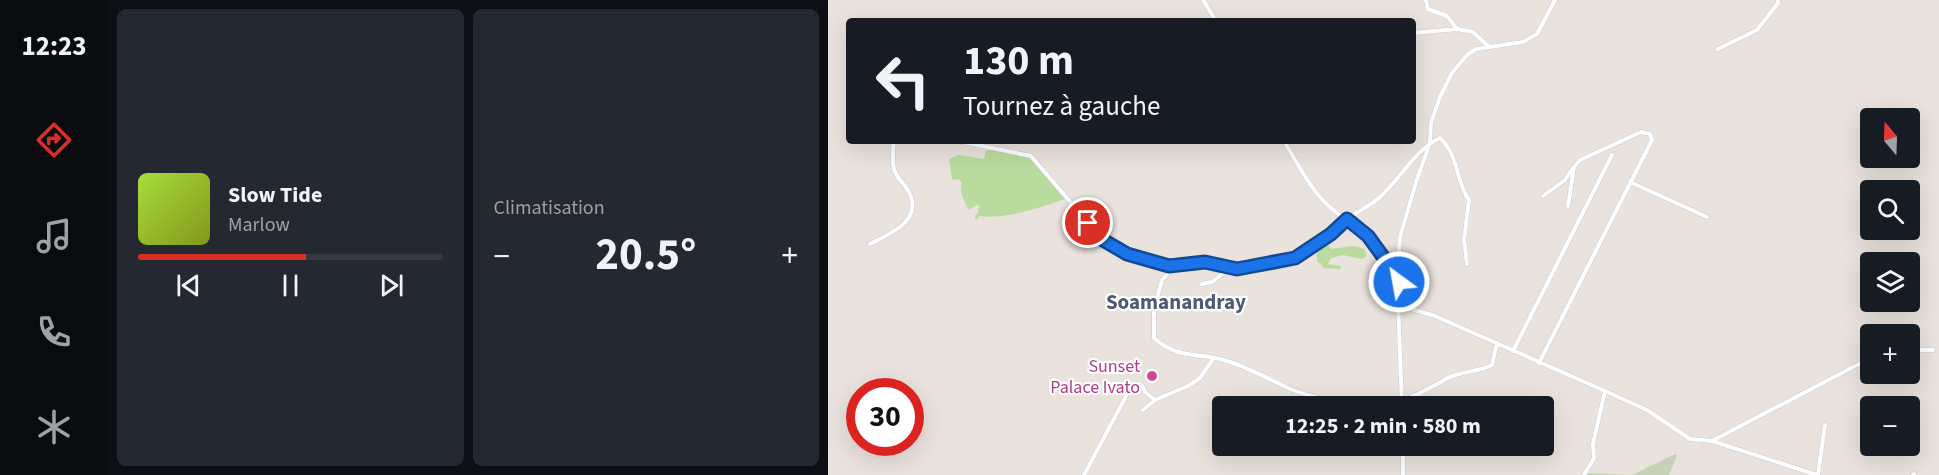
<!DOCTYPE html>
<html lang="fr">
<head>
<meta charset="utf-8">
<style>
	:root { --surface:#171b24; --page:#242831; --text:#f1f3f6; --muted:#9ea1a6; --line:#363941; --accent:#d93025 }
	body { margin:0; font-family:"Source Sans 3",sans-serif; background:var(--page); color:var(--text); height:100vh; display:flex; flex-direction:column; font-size:22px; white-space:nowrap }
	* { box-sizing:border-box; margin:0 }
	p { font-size:20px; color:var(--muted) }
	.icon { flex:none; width:33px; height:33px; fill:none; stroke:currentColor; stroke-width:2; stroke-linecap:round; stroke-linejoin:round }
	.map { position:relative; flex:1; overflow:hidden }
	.drawer { display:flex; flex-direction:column; gap:9px; padding:9px; background:#0d0f14; width:720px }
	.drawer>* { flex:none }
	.hud { position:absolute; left:18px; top:18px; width:570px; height:126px; border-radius:6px; box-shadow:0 6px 24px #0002; background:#171b24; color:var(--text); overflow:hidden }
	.needle { width:39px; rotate:341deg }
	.fabs { position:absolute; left:1032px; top:108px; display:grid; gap:12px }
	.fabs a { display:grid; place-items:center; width:60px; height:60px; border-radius:6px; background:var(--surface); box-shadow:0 6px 24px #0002; font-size:30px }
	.speed { position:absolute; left:18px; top:378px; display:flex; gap:12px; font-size:30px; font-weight:700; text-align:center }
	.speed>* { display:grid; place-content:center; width:78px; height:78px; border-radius:50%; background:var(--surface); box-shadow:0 6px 24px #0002; line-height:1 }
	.speed .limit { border:9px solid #d22; background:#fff; color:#111 }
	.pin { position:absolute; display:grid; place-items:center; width:51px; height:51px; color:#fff; margin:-26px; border:3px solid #fff; border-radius:50%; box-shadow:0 2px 6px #0007 }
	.me { position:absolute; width:66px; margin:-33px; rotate:328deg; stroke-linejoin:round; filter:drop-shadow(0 0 4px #0008) }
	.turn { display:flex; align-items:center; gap:21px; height:126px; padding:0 18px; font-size:27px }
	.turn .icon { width:78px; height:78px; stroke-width:2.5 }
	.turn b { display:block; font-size:42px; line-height:51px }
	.big { font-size:45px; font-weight:700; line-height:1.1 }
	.drawer .tile { flex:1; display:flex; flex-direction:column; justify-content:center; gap:9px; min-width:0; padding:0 21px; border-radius:9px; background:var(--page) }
	.song { display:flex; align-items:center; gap:18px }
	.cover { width:72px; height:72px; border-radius:9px; background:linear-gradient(135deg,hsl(80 70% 55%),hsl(70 70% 35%)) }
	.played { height:6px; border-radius:3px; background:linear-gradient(90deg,var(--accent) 55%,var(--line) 55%) }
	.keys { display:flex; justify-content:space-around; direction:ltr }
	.heat { display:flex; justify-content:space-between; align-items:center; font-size:33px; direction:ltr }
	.drawer .tiles { flex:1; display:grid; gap:9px; grid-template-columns:repeat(2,1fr) }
	.trip { position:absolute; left:384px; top:396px; width:342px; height:60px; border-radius:6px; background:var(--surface); box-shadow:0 6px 24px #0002; font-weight:700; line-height:60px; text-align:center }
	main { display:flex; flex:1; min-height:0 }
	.menu { display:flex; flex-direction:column; width:108px; justify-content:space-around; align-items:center; background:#090b0e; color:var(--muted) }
	.menu .icon { width:42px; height:42px }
	.menu .current { color:var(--accent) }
	.menu b { font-size:27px; color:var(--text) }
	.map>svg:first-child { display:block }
</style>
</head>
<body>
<main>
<nav class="menu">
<b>12:23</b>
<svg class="icon current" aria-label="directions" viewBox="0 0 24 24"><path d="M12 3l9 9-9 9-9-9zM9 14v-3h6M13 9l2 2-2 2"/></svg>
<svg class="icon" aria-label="music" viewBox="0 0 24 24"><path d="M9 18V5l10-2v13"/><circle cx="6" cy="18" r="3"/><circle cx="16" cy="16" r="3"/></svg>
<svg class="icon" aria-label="phone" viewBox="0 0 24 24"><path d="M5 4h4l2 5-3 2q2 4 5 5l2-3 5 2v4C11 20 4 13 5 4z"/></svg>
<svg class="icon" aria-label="climate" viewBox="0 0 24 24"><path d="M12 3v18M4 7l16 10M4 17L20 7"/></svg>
</nav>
<section class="drawer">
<div class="tiles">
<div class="tile">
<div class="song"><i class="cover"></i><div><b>Slow Tide</b><p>Marlow</p></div></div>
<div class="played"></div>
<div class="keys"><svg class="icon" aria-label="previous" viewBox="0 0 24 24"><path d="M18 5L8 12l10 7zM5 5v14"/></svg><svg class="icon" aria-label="pause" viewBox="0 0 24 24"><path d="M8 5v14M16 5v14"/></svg><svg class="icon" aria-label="next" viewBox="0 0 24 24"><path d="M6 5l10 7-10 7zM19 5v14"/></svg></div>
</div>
<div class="tile"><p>Climatisation</p>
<div class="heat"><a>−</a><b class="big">20.5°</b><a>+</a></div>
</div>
</div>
</section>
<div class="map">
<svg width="1111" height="475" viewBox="0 0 1111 475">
	<rect width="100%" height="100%" fill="#eae2dc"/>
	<path fill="#b9db9e" d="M163,150L201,157L214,169L237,199C213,207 177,220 152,216L148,220L147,216L150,213L151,207L150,204L141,210C137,201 130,192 134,183L131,179L125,180L124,178L121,159L131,155L156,159L158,151Z
		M497,240L503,249L526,246L536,249L539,256L534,259L515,255L503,258L500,264L513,266L512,269L495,268L493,263H490C487,254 490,245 497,240Z"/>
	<path fill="#c6d2b5" d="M847,454L849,456L841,475H758L759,473L804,475Z"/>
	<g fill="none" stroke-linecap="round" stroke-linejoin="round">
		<defs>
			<path id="minor" d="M375,0L388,21
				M598,0L600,9L619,16L629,29
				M585,33L629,29L645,32L661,47
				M890,49L929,30L950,3V0
				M130,141L203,156L275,240L299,254L341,266L377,262L409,269L467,258L503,234L519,219L540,236L569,276
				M456,141C473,169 489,204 519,219C529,212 542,206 551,198C573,179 586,150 612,138C631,155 628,183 641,200L636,240L639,264
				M802,182L879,217
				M715,196L737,180L745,168
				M42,244C63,233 95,221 81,192C77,184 68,178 66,169C64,161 65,149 66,141
				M349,264L334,280L326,309V338C350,360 372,352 399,361C422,368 440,379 462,389C475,394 511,404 524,406C536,407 563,404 575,400C591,395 605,386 620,378C634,371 651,372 664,365L669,343
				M374,284L384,282L401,269
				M570,305L607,316L777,391L819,410L862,439L884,441L989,475
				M1082,350H1105
				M685,351L784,155
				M711,363L822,144L824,140L822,134L813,132L752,160L746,167L740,206
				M574,406L569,276L572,237L589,179L602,143L603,123L612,97L624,73L639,55L648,49L695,42L709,34L727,0
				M315,410L327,400L360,386L372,378L385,359
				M884,441L1027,366L1042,360
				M575,446V475
				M256,475L303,387L308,384L314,385L317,392L327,400
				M756,475L766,458L765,444L777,391
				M990,475L997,425
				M1085,475L1086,474"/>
		</defs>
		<use href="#minor" stroke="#c8ccd5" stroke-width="5"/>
		<use href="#minor" stroke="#fff" stroke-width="4"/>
	</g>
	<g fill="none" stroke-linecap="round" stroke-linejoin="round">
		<defs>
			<path id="route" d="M260,223L275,240L299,254L341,266L377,262L409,269L467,258L503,234L519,219L540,236L569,276L571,282"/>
		</defs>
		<use href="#route" stroke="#114b97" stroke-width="15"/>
		<use href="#route" stroke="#1a73e8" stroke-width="10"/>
	</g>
	<circle fill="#d1479c" stroke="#fff" stroke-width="2" cx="324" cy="376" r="6"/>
	<g text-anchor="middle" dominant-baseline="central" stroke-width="4.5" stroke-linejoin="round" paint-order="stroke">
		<g font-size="18" fill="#b23c85" stroke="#fff" text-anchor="end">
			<text x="312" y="366">Sunset<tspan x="312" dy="21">Palace Ivato</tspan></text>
		</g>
		<g font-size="21" font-weight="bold" fill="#4e5974" stroke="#fff">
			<text x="348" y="302">Soamanandray</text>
		</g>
	</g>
</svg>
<div class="fabs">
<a><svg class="needle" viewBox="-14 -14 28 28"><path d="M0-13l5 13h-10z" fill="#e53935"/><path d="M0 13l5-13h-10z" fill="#9ea1a6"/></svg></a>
<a><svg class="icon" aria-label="search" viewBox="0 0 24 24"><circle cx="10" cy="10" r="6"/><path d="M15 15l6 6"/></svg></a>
<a><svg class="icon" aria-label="layers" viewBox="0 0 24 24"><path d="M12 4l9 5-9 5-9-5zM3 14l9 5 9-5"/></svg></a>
<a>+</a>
<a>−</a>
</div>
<div class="speed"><div class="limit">30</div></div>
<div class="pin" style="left:260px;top:223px;background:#d93025"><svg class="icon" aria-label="arrive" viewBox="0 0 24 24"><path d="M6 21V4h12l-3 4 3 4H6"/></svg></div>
<svg class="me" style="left:571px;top:282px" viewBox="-20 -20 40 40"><circle r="17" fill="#1a73e8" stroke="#fff" stroke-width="3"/><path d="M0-11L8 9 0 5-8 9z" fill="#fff"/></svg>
<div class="trip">12:25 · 2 min · 580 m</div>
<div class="hud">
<div class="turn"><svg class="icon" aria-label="left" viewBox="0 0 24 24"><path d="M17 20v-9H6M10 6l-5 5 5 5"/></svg><div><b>130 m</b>Tournez à gauche</div></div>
</div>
</div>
</main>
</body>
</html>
